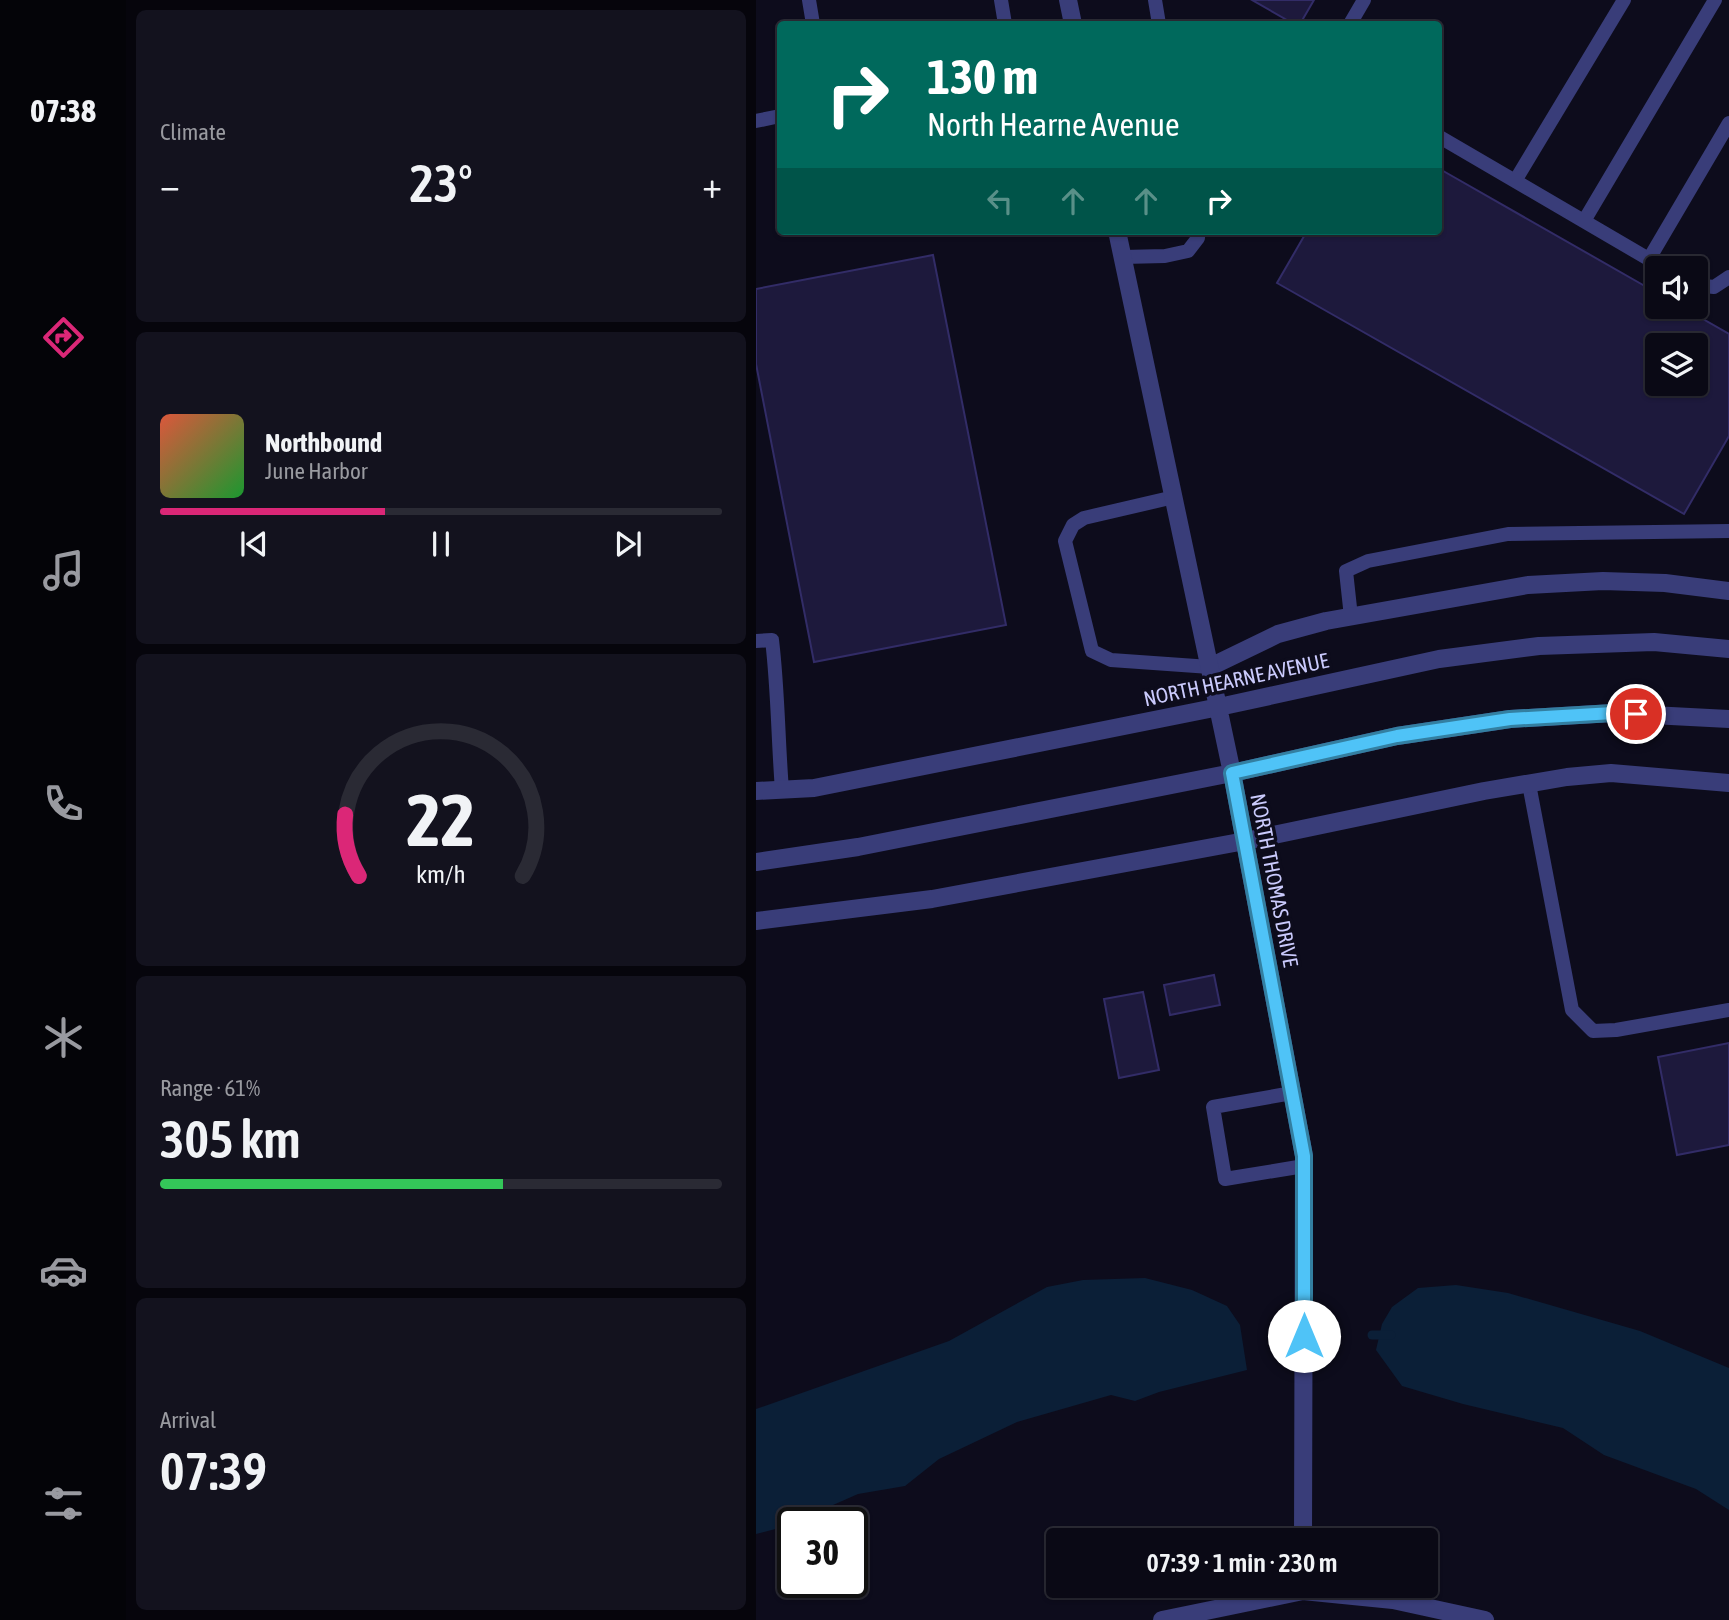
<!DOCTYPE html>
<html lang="en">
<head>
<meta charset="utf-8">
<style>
	:root { --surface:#0a0915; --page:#13121e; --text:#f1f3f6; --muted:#999aa0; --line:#2a2a34; --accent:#db2777 }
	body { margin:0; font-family:"Asap Condensed",sans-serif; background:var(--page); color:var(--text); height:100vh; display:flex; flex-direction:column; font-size:26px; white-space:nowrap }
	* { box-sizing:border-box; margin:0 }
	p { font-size:23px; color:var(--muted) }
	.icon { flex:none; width:38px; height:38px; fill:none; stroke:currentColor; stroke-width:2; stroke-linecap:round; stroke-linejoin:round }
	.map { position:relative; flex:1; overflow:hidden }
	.sheet { display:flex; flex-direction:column; gap:10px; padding:10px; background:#06050c; width:630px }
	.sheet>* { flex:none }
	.guide { position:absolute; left:21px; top:21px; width:665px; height:214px; border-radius:7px; box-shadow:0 2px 5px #0004,0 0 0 2px var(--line); background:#00695c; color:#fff; overflow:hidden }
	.buttons { position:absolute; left:889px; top:256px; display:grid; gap:14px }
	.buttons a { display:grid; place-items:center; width:63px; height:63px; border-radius:7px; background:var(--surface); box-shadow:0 2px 5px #0004,0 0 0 2px var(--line); font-size:35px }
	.speed { position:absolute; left:21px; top:1507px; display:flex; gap:14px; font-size:35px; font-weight:700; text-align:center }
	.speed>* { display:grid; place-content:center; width:91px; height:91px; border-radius:50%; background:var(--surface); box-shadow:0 2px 5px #0004,0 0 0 2px var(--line); line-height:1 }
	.speed .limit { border:4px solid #111; border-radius:10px; background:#fff; color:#111 }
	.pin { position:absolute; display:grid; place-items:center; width:60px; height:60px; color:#fff; margin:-30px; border:4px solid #fff; border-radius:50%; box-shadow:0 2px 7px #0007 }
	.me { position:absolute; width:77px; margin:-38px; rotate:0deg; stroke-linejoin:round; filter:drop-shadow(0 0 5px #0008) }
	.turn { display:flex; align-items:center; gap:24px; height:147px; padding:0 35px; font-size:32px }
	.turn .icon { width:91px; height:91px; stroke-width:2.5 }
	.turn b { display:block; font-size:49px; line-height:60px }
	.lanes { display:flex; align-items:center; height:66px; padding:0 35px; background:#0003; justify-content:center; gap:35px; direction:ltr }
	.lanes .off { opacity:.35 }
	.big { font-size:52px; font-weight:600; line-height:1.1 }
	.sheet .card { flex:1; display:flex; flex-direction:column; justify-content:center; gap:10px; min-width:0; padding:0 24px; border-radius:10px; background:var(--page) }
	.sheet .dial { align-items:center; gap:0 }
	.dial svg { height:182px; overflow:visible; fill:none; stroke:var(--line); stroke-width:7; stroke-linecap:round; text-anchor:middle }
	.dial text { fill:var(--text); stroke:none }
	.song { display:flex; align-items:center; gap:21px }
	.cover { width:84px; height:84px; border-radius:10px; background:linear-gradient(135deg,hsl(10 70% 55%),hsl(130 70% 35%)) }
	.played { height:7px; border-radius:4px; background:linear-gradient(90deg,var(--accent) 40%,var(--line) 40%) }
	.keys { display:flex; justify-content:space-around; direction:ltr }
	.heat { display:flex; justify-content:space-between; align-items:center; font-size:38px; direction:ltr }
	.charge { height:10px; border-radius:5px; background:linear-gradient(90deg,#34c759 61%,var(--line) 0) }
	.trip { position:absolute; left:290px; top:1528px; width:392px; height:70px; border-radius:7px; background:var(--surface); box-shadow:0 2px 5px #0004,0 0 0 2px var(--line); font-weight:600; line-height:70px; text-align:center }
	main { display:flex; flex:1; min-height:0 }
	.tab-bar { display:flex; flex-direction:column; width:126px; justify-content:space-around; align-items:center; background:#040408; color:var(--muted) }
	.tab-bar .icon { width:49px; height:49px }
	.tab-bar .current { color:var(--accent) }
	.tab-bar b { font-size:32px; color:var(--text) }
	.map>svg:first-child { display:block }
</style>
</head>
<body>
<main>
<nav class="tab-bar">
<b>07:38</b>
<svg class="icon current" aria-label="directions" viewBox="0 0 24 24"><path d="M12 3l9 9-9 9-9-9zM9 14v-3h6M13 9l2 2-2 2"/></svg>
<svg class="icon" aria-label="music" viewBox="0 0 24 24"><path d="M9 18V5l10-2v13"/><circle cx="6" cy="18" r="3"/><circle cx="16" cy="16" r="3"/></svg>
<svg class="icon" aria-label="phone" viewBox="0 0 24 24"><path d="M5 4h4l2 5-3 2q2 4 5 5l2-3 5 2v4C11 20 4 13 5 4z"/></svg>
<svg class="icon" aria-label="climate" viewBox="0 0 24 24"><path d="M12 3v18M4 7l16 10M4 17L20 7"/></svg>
<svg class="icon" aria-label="car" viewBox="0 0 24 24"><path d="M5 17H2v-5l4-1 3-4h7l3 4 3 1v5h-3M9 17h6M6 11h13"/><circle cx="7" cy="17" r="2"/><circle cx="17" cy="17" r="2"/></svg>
<svg class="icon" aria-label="filters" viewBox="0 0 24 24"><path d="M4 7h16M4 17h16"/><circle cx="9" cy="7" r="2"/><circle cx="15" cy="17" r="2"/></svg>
</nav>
<section class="sheet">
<div class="card"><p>Climate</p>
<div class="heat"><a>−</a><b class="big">23°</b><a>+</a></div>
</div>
<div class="card">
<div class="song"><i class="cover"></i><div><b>Northbound</b><p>June Harbor</p></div></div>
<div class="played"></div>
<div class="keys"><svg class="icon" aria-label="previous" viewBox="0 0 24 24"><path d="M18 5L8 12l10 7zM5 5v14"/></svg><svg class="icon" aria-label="pause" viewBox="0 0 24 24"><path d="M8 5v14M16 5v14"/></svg><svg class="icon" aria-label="next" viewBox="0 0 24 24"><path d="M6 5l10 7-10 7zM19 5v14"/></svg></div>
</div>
<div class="card dial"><svg viewBox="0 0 100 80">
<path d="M14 69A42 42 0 1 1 86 69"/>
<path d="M14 69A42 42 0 0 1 8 42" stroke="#db2777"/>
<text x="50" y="56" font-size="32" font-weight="700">22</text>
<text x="50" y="72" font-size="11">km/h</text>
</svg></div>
<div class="card"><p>Range · 61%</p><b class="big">305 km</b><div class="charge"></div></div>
<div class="card"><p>Arrival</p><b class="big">07:39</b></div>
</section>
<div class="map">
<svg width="973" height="1620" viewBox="0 0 973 1620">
	<rect width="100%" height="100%" fill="#0d0c1c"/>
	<path fill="#0b1f37" d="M389,1278L436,1290L471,1306L484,1325L491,1370L403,1392L379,1401L355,1395L261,1422L183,1459L149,1486L102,1494L27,1527L0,1534V1409L193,1341L291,1287L327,1280Z
		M700,1285L752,1293L884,1331L973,1368V1510L940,1489L848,1455L807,1428L707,1404L646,1386L620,1350L626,1324L636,1307L662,1288Z"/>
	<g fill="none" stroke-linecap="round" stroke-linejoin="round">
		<path stroke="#0b1f37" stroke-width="9" d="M616,1335H635"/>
	</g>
	<path fill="#1d193c" stroke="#322c67" stroke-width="2" fill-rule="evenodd" d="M496,0H558L544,24H538Z
		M682,168L901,293V306H924L973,334V436L928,514L521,283L551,231H682ZM901,345H940V383H901Z
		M177,255L250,625L58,662L0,364V289Z
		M458,975L464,1005L414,1015L408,985Z
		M387,992L403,1070L363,1078L348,999Z
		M973,1043V1145L921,1155L902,1057Z"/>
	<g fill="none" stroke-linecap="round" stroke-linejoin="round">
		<path stroke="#393d79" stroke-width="14" d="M53,0L57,24
			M245,0L249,24
			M399,0L403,24
			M594,24L608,0
			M0,121L24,116
			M682,136L908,268
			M759,181L868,0
			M828,221L959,0
			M367,257L409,256L432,251L442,238L441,231
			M893,259L973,123
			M940,285L958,287L973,277
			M418,497L328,518L317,525L309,541L336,651L355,660L454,667
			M595,617L590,571L612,561L752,534L973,531
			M0,641L16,640C22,689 22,740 26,790
			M773,784L816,1010L837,1031L860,1030L973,1010
			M536,1093L457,1107L469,1179L548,1166"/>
		<path stroke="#393d79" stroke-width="18" d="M454,667L522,634L570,621L772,585L847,581L909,583L973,591
			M476,773L548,1156L547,1540
			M0,921L176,899L489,841L728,791L811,777L855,773L973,783
			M406,1620L547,1591L637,1600L729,1620"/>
		<path stroke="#393d79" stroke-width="18" d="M312,0L317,24
			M361,231L476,773
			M0,791L58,788L463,707L683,659L783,646L898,642L973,649
			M0,862L102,847L476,773L641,736L754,719L857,713L973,719"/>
	</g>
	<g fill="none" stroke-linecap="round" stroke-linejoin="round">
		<defs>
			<path id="route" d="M548,1336V1156L476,773L641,736L754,719L857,713L880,714"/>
		</defs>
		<use href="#route" stroke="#337fa1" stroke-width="18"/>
		<use href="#route" stroke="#4fc3f7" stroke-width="12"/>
	</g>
	<g text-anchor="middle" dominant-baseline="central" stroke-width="7" stroke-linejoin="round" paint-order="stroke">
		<g font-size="21" fill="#cacafc" stroke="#0d0c1c">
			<text transform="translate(480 679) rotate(-12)">NORTH HEARNE AVENUE</text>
			<text transform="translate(519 880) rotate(79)">NORTH THOMAS DRIVE</text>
		</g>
	</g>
</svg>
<div class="buttons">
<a><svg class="icon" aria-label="sound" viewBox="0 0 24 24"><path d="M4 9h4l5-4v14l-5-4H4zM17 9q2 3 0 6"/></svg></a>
<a><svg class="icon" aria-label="layers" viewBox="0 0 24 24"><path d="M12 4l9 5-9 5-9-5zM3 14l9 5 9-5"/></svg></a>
</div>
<div class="speed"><div class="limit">30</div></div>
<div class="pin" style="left:880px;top:714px;background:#d93025"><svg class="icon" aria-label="arrive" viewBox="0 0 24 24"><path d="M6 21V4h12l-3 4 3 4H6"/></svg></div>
<svg class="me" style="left:548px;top:1336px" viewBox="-20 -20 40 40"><circle r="19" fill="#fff"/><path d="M0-13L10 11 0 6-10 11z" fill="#4fc3f7"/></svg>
<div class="trip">07:39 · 1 min · 230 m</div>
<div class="guide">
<div class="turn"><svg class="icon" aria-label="right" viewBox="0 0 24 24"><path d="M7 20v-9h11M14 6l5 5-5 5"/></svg><div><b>130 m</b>North Hearne Avenue</div></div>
<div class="lanes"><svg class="icon off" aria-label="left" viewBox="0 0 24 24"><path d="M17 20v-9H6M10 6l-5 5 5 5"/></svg><svg class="icon off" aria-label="ahead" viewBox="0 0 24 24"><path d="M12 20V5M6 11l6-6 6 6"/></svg><svg class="icon off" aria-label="ahead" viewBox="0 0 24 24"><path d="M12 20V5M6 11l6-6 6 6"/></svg><svg class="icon" aria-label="right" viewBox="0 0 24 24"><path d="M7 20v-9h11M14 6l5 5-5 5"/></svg></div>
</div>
</div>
</main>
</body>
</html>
